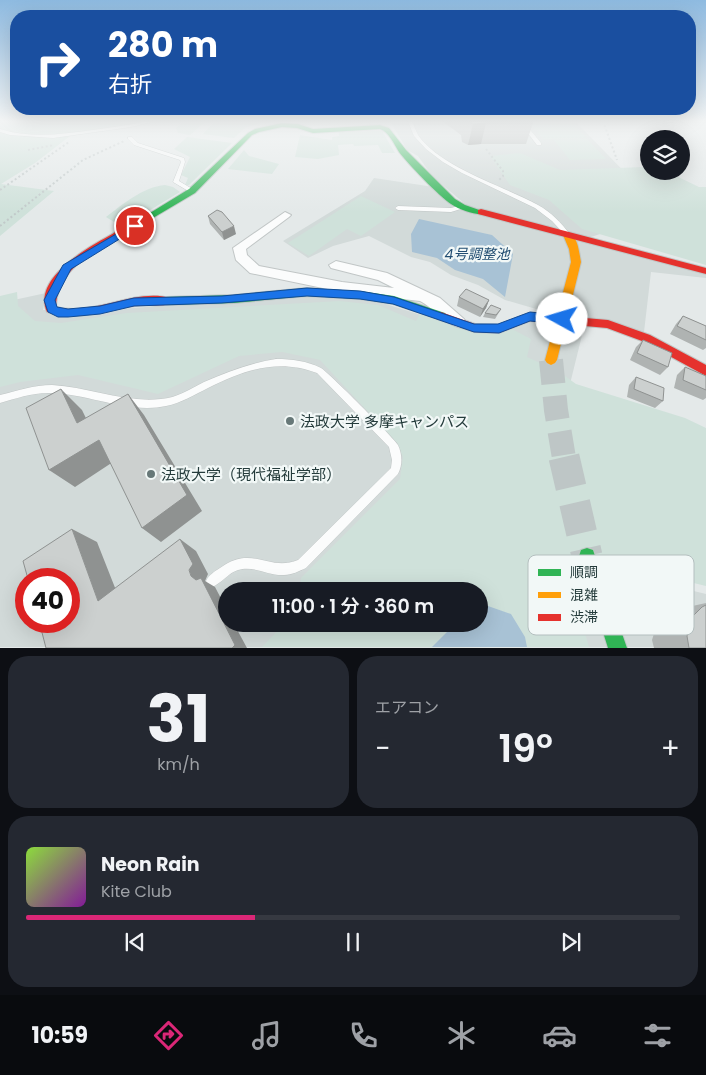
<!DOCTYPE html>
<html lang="ja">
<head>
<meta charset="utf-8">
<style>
	:root { --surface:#171b24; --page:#242831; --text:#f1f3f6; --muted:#9ea1a6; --line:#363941; --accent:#db2777 }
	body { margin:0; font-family:Poppins,"Noto Sans JP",sans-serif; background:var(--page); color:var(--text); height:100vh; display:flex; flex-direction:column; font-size:19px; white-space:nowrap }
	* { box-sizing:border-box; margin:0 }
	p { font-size:16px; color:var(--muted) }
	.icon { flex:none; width:28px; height:28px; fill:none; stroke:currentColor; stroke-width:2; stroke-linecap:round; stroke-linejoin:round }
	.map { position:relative; height:648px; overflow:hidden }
	.sheet { display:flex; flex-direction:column; gap:8px; padding:8px; background:#0d0f14; flex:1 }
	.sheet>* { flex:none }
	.guide { position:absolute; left:10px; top:10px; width:686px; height:105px; border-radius:20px; box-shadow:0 5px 20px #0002; background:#1a4fa0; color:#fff; overflow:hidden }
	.controls { position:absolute; left:640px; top:130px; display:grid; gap:10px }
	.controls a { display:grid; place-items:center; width:50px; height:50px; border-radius:50%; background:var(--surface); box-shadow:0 5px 20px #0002; font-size:25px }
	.speed { position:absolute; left:15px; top:568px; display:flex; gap:10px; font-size:25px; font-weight:700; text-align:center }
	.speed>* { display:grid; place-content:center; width:65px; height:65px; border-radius:50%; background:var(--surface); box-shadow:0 5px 20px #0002; line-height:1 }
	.speed .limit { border:8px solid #d22; background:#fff; color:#111 }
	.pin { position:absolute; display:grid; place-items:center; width:42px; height:42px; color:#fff; margin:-21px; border:2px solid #fff; border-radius:50%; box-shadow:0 1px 5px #0007 }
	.me { position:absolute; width:55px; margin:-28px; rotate:276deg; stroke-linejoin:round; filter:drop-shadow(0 0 4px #0008) }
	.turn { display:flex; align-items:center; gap:18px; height:105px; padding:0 15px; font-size:22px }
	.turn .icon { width:65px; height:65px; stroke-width:2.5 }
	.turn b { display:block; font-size:35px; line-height:42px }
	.big { font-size:38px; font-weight:600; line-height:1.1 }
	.sheet .tile { flex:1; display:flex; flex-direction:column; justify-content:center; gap:8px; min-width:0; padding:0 18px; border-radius:20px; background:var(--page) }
	.sheet .dial { align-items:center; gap:0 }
	.dial b { font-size:65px; line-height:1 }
	.song { display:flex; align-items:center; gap:15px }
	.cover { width:60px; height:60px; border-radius:8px; background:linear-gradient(135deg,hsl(90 70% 55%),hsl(290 70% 35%)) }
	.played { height:5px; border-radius:2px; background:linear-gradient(90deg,var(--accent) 35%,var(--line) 35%) }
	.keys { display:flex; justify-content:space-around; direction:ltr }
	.heat { display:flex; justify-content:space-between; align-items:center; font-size:28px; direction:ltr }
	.sheet .tiles { flex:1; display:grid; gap:8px; grid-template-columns:1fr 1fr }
	.tile:last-child { grid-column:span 2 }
	.trip { position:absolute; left:218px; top:582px; width:270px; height:50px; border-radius:25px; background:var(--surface); box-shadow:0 5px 20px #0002; font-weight:600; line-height:50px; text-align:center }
	.menu { display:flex; height:80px; justify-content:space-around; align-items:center; background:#090b0e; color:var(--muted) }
	.menu .icon { width:35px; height:35px }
	.menu .selected { color:var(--accent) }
	.menu b { font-size:22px; color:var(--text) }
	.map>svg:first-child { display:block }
</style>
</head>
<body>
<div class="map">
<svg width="706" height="648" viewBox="0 0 706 648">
	<rect width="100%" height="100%" fill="#e4e9e9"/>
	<path fill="#d2dad9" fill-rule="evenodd" d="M390,121H575L643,191L624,226L591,237L706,275V278L651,272L644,332L586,319L570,384L589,458L632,576L706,594V647H0V303L46,293L43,310L119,309L307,295L376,301L473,331L543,311L505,300L478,285L451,275L430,262L411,257L369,236L333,246L308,258L283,241L365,191L374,178L434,187L465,204L432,176L418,156L407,150ZM26,579H69V621H26ZM226,591H479V624H226Z"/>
	<path fill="#cfe1da" d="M0,121H151L131,126L70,136L35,163L1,184L54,191L0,236Z
		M184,121H206L190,135L178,133L176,128Z
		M215,121H266L245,128L234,138L203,134Z
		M529,121H570L587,138L543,139Z
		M382,131L395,153H382L378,145L354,146L353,144L338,145L339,155L318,159L295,157L300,135L332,140V137L339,136V132Z
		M187,137L232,143L189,185H185L188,178L181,175L190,157L174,149Z
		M587,139L606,159L570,160L554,140Z
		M244,150L249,156L279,164L272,174L228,169Z
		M520,153L560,170L645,167L649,168V171L670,173L699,187H706V265L582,229L549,200L510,185L490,156Z
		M165,185L173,187L180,192L122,227L106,217C123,204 143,187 165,185Z
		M361,196L395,212L361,236L347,229L309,256L288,243Z
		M17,292L18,306L35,321L61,323L127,313L340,301L378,305L416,321L420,314L512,329L531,339L527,357L558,371L576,384L685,418L706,428V586L599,560L562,555L589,647H262L284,624H479V591H300L301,578L400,479L403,457L397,443L320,360L282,352L239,356L158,394L78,375L20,382L0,387V296Z"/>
	<path fill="#a8c2d5" d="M419,219L492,235L513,254L505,297L483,279L455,270L437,258L412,252L411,234Z
		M488,606L511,614L525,637L527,647H432L455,624H479V609Z"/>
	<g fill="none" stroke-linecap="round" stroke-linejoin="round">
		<path stroke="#bec6c6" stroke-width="24" stroke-dasharray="24 12" stroke-linecap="butt" d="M551,360L556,410L564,458"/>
		<path stroke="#bec6c6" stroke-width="31" stroke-dasharray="31 16" stroke-linecap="butt" d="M564,457L587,556"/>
		<defs>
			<path id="lane" d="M148,121H156L131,127L53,138L10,135L0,132V129C31,139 62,134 93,130C112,127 130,125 148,121Z
				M408,121H412C414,126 416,131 418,135C441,168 504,186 538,205C551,212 561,223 570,234V236H566L552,221L535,208L462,173L443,162L426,149L414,136Z
				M519,121H523L541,143V145H537Z
				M128,137H132L138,143L184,158L185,162L179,181L194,190V192H190L173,182L181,162L180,160L134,145L128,139Z
				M462,205L464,206V208L451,212L398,210L395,208L398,206L451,208Z
				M276,359C292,359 307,361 321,368C327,371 395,439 398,445C402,454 403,464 398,474L306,568C299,571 292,575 284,575C268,576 254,565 238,570C228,573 222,583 212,587L208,585L206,581C209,575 215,571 220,568C252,544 268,572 298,560L391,468L392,460L389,447L317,373C278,358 244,370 208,388C194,395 181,403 166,406C129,414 89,394 52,393C34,392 17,398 0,403V395C17,391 34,385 52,385C89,387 124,403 161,399C177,398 190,389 204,382C227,372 250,363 276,359Z"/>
			<path id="street" d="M285,212L291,215L289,217L246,249L247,255L259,266L342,282L394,288L378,280L331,268L329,265L336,261L387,273L440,298L464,319L466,323L464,327C452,331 433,307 420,301L342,292L250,273L236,260L233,248Z"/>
			<path id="fast" d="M282,123L298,124L313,129L380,125L389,128L406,150L455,199L465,205L485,212L484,214C474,215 460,210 451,204C439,196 408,164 399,152C394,144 389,132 380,129L313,133L297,128L282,127L259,132L252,135L195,193L131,231H125L124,229L189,189L248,133L255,129Z
				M307,288L360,291L394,296L445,313L447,316L441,320L393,304L360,299L307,296L234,303L166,305L161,301L166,297L234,295Z
				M587,548L593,550L595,556L627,648H608L579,556L581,550Z"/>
			<path id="slow" d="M568,232C578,236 579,252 581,262L557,360L555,363L551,365L547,363L545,360L571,262L569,249L563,235Z"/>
			<path id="jam" d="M481,209L706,268V274L478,214V210Z
				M128,226L131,227V231C100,249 57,266 56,307C93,317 134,288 170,298L171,301L170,304C159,307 146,304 135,306C102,310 81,322 47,312C32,280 85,249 107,237C114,233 121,228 128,226Z
				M441,312L475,324L498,325L529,313L608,320L650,335L706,365V376L642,341L607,328L530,321L499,333L474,332L437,319L435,316Z"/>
		</defs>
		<use href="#lane" stroke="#c1c6c6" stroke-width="1"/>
		<use href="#street" stroke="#c1c6c6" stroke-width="2"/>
		<use href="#fast" stroke="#c0c7c6" stroke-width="2"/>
		<use href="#slow" stroke="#c0c7c6" stroke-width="2"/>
		<use href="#jam" stroke="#c0c7c6" stroke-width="2"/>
		<path stroke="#c1c9c9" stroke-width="2" stroke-dasharray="2 2.5" stroke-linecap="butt" d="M603,121L617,160
			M486,149L503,171V176L498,181
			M28,150L54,145
			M0,190L69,142
			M0,226L83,160L124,141"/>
		<use href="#lane" fill="#fbfcfc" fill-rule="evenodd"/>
		<use href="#street" fill="#fbfcfc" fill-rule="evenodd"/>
		<use href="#fast" fill="#30b455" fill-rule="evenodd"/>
		<use href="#slow" fill="#ff9f0a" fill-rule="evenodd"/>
		<use href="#jam" fill="#e5322d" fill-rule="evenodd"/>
	</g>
	<path fill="#afb3b2" d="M442,121H531L533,123L526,144H481L468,145L462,142L461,135Z
		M208,216L236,234L224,240L210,224Z
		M459,297L489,300L486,308L480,317L457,306Z
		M501,309L495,319L483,317L485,313Z
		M683,316L706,326V348L703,350L670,334L676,324Z
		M643,340L668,367L660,375L630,360L636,347Z
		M685,367L706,376V398L703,400L674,388L677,375Z
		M636,377L663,401L655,408L627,397L629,385Z
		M706,603V648H654L652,640L657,624L667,614L679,609Z"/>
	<path fill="#8f9291" d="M486,123L481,144L468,145L473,124Z
		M234,226L236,234L224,240L222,232Z
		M489,300L486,308L480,317L483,309Z
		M61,389L82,410L97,441L99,440L119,458L75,487L49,470L77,423Z
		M128,394L144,415L202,511L161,542L142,528Z
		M72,529L97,542L123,608L98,601Z
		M180,539L196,551L208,574L205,581L215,587L226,608V624H234L247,648H232L191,576Z"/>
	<path fill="#ccd0cf" stroke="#8f9291" d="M467,121H531L533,123H486L473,124Z
		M217,210L222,212L234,226L222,232L208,216Z
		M466,289L489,300L483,309L459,297Z
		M491,305L501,309L496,315L485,313Z
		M683,316L706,326V340L677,326Z
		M643,340L672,353L668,367L637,353Z
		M685,367L706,376V390L683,380Z
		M636,377L664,388L663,401L634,389Z
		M61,389L77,423L128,394L187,495L142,528L99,440L49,470L26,408Z
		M72,529L98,601L180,539L193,564L189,570L191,576L196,580L201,578L235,645L232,648H46L39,621H69V579H28L23,561Z
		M706,605V648H689L687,636L691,618L702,607Z"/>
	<linearGradient id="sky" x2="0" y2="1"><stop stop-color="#8ebae0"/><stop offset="0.57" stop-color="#f3f5f5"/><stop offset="1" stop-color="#f3f5f5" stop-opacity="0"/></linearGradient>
	<rect width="706" height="212" fill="url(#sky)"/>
	<path fill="#1a73e8" stroke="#114b97" d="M135,223L140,226L139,227L71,269L55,300L57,307L68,309L100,306L134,298L222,296L307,288L360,291L394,297L474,324H498L530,312L562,315L567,319L562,324L530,321L499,333L474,332L393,304L360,299L307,296L222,303L134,306L100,314L68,317H58L48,312L44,300L63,265Z"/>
	<g fill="#677878" stroke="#f2f8f7" stroke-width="2">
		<circle cx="290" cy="421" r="5"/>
		<circle cx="151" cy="474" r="5"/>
	</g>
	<g text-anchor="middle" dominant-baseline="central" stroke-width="4.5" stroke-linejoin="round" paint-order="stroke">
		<g font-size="14" font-style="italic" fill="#234e72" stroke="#f2f8f7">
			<text x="477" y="254">4号調整池</text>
		</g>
		<g font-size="15" fill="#243b3b" stroke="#f2f8f7" text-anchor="start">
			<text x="300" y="421">法政大学 多摩キャンパス</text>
			<text x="161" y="474">法政大学（現代福祉学部）</text>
		</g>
	</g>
	<rect x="528" y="555" width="166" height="80" rx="8" fill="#f2f8f7" stroke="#b4bfbf" stroke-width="1"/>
	<rect x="538" y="569" width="23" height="7" fill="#30b455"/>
	<rect x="538" y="592" width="23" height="6" fill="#ff9f0a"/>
	<rect x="538" y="614" width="23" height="7" fill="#e5322d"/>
	<g font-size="14" fill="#243b3b">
		<text x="570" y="577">順調</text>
		<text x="570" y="600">混雑</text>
		<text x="570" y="622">渋滞</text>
	</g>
</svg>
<div class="controls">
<a><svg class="icon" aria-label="layers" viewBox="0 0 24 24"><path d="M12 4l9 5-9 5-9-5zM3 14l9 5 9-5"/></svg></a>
</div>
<div class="speed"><div class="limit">40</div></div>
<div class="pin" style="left:135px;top:226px;background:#d93025"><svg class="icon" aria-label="arrive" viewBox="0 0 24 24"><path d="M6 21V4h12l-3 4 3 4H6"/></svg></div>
<svg class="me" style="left:562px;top:319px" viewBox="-20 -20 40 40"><circle r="19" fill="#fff"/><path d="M0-13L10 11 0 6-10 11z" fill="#1a73e8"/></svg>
<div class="trip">11:00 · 1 分 · 360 m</div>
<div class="guide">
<div class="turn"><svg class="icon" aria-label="right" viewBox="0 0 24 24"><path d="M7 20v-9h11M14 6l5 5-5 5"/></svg><div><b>280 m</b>右折</div></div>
</div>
</div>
<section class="sheet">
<div class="tiles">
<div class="tile dial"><b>31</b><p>km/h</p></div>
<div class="tile"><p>エアコン</p>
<div class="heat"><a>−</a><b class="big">19°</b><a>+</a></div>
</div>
<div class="tile">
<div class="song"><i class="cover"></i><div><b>Neon Rain</b><p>Kite Club</p></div></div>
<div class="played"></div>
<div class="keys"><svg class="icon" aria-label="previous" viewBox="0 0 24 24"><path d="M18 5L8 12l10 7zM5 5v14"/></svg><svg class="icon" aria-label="pause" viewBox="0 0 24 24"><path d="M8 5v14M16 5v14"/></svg><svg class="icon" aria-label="next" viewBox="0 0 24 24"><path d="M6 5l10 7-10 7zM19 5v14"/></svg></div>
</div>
</div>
</section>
<nav class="menu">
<b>10:59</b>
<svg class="icon selected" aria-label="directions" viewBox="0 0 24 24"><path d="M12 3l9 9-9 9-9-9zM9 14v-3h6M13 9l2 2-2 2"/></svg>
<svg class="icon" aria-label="music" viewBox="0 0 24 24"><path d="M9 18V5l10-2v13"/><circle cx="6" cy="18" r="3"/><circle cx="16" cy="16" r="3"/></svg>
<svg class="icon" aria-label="phone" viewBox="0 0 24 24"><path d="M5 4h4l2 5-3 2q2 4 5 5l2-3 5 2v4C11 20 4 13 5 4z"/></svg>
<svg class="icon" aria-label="climate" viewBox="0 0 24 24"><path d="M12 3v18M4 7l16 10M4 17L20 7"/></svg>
<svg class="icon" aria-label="car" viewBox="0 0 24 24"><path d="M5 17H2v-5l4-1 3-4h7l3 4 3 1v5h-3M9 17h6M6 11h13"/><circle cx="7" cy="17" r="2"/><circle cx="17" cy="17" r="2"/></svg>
<svg class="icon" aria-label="filters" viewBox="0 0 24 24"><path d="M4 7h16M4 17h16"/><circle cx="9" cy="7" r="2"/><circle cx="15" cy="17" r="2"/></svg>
</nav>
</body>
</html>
